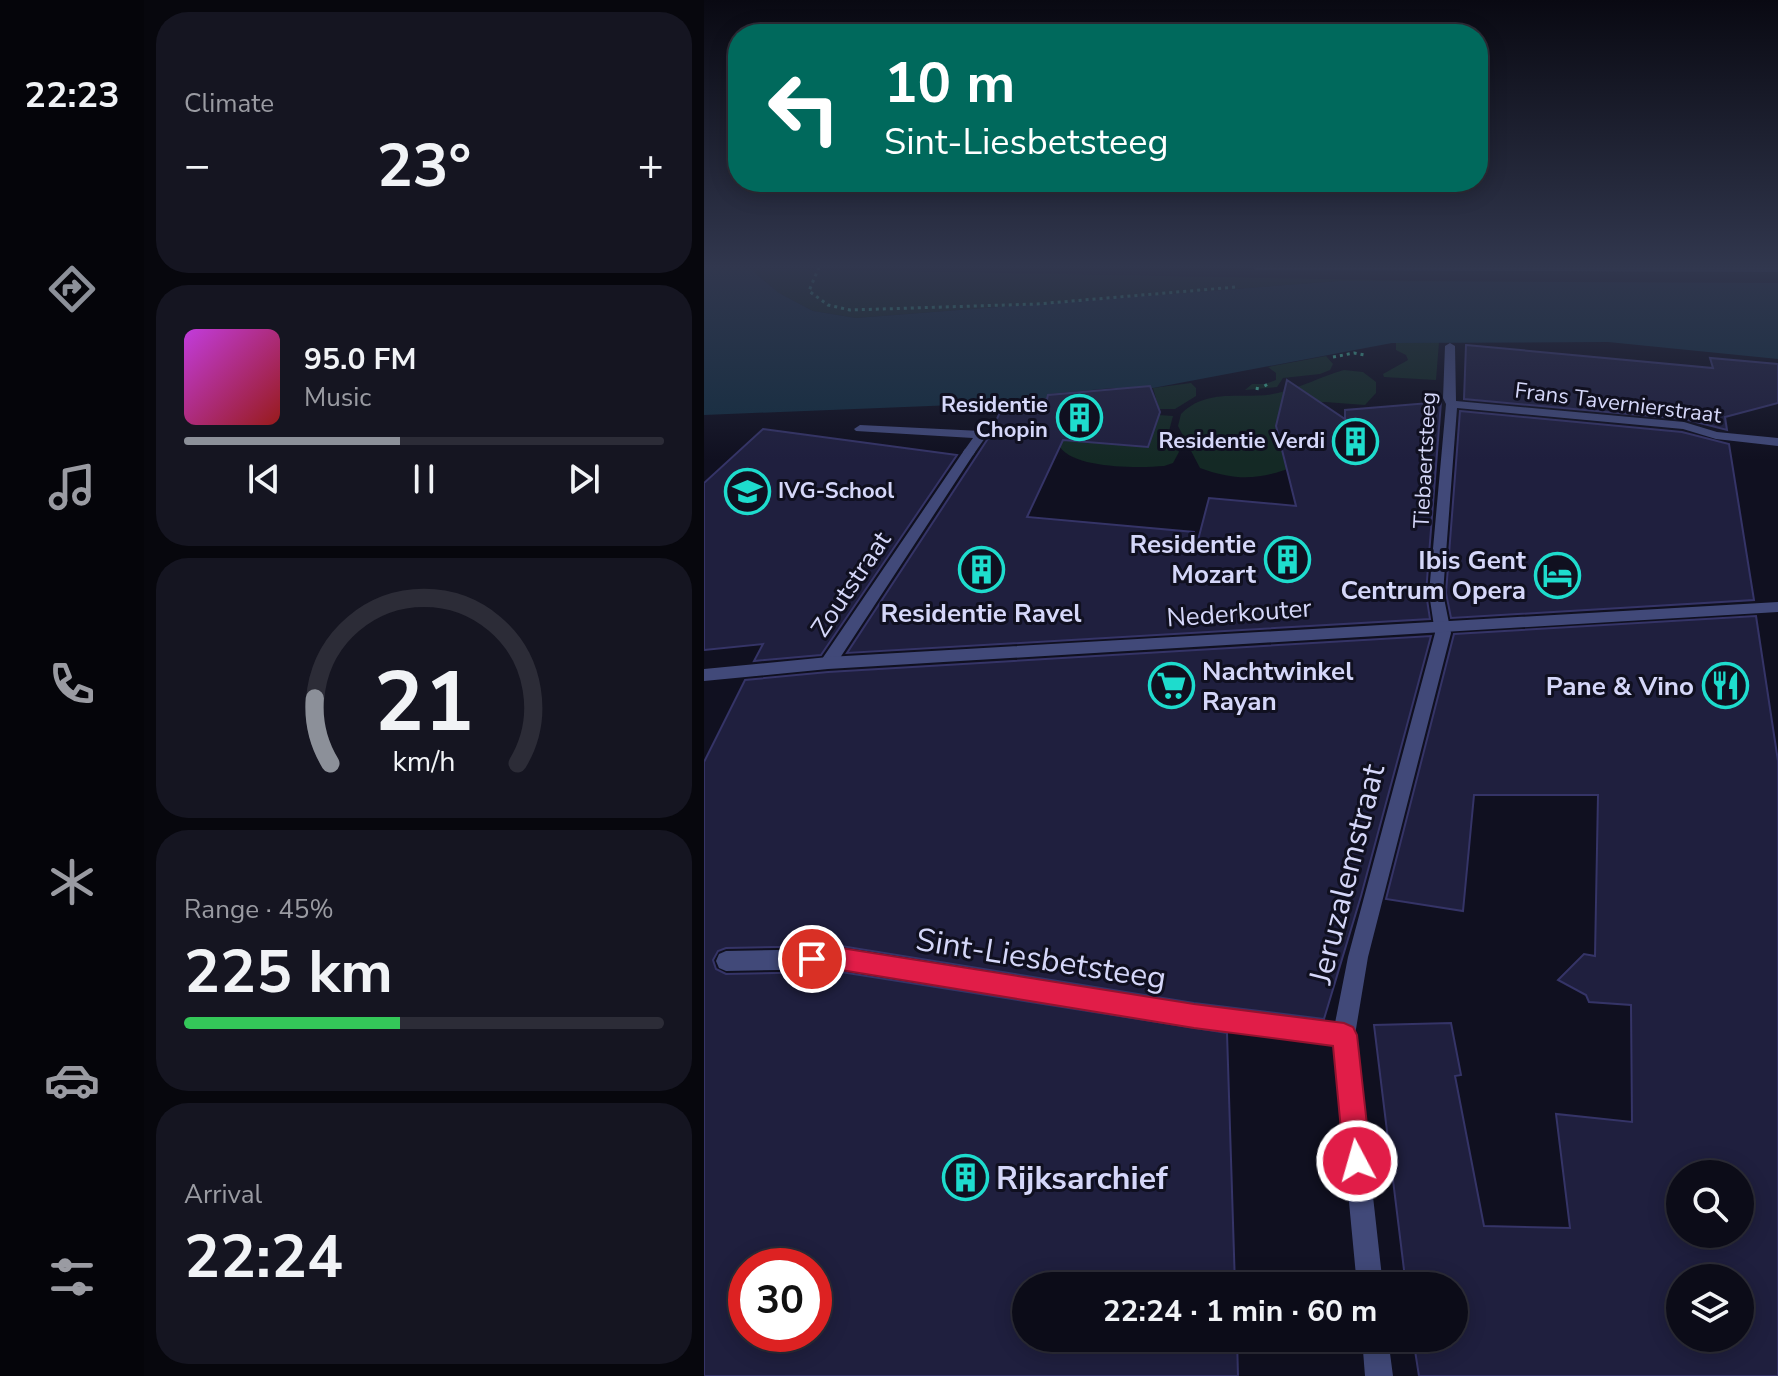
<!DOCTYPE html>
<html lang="en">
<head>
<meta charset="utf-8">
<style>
	:root { --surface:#0c0c18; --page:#151521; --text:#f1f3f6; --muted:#9a9ba2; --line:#2c2c37; --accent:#8c9099 }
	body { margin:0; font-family:"Nunito Sans",sans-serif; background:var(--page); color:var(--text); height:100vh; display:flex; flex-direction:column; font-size:30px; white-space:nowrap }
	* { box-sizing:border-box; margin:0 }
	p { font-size:26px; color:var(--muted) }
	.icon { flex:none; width:44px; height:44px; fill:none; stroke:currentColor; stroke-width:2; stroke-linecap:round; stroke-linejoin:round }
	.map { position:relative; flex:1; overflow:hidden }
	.sheet { display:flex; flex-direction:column; gap:12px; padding:12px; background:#07070d; width:560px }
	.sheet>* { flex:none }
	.hud { position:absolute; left:24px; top:24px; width:760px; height:168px; border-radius:32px; box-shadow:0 4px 20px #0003,0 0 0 2px var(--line); background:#00695c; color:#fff; overflow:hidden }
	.controls { position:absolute; left:962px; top:1160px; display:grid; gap:16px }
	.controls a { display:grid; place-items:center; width:88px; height:88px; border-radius:50%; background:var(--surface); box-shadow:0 4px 20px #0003,0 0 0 2px var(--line); font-size:40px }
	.speed { position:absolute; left:24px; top:1248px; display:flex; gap:16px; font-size:40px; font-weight:700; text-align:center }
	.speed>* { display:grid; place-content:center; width:104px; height:104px; border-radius:50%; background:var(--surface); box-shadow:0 4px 20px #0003,0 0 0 2px var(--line); line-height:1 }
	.speed .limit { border:12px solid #d22; background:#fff; color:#111 }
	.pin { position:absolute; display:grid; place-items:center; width:68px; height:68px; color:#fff; margin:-34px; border:4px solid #fff; border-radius:50%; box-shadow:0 2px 8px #0007 }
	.me { position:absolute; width:88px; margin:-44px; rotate:354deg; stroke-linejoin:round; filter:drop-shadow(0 0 6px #0008) }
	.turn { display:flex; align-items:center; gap:28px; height:168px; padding:0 24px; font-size:36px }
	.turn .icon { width:104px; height:104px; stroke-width:2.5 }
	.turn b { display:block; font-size:56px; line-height:68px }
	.big { font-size:60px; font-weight:700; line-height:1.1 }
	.sheet .tile { flex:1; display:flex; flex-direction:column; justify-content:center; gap:12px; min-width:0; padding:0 28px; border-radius:32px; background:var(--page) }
	.sheet .dial { align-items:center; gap:0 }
	.dial svg { height:208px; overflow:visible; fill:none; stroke:var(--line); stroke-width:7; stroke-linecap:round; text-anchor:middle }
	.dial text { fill:var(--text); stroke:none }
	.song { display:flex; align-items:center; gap:24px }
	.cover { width:96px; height:96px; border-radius:12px; background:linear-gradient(135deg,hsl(290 70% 55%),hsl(0 70% 35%)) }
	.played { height:8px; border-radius:4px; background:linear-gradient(90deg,var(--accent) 45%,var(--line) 45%) }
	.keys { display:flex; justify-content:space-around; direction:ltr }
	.heat { display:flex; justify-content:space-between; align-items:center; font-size:44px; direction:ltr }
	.charge { height:12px; border-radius:6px; background:linear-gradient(90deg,#34c759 45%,var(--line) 0) }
	.trip { position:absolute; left:308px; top:1272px; width:456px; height:80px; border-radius:40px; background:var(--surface); box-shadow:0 4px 20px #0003,0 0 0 2px var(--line); font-weight:700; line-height:80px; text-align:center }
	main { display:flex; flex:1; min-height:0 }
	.menu { display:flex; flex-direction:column; width:144px; justify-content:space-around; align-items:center; background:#05050a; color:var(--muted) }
	.menu .icon { width:56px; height:56px }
	.menu .on { color:var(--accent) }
	.menu b { font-size:36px; color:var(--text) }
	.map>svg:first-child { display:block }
</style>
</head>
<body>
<main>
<nav class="menu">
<b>22:23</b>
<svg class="icon on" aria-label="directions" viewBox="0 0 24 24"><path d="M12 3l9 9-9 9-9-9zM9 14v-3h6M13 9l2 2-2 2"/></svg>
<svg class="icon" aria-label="music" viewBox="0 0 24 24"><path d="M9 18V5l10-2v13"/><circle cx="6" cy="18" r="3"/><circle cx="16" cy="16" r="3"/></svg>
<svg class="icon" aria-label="phone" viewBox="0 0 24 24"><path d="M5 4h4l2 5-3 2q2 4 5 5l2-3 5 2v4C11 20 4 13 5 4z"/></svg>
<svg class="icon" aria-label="climate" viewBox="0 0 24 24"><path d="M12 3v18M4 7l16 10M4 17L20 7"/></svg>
<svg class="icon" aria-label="car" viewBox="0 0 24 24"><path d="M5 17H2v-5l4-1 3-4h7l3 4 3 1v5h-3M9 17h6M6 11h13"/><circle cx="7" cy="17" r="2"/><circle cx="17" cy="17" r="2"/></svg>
<svg class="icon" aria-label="filters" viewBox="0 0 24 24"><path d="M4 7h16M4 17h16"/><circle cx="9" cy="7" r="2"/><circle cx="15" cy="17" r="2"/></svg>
</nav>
<section class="sheet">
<div class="tile"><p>Climate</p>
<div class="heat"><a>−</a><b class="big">23°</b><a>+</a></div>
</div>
<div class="tile">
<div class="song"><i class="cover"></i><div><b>95.0 FM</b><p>Music</p></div></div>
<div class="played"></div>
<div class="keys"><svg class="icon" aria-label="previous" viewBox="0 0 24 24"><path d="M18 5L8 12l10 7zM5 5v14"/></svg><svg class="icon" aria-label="pause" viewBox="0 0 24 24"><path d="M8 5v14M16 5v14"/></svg><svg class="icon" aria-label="next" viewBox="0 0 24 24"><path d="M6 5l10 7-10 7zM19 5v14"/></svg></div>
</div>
<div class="tile dial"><svg viewBox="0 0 100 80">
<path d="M14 69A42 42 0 1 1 86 69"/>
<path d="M14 69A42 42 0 0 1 8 44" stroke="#8c9099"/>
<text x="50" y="56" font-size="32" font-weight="700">21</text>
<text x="50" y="72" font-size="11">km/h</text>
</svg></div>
<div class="tile"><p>Range · 45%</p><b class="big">225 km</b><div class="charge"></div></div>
<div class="tile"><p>Arrival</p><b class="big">22:24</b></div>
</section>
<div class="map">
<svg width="1074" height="1376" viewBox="0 0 1074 1376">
	<rect width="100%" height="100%" fill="#101020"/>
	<path fill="#142925" d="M44,267L81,269L775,282L636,281L152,318L109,311L75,293Z
		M735,342L732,380L680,377L679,374L704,360L702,355L692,350V343Z
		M622,356L629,364L626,370L616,374L579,378L573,387L541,390L548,384H561L572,380V373L564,367Z
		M640,370L659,372L672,382V393L661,405L621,402L577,406L572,426L578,451L620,455C572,474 547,487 496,468L474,426L477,414C505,386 540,401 574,393C596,388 618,376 640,370Z
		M487,383L492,388V396L471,409H455L449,388Z
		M455,415L469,416L465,431L475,452L469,463L460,466C435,468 371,469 356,447L359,440L444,447Z"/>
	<path fill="#142d40" d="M0,267H44L75,293L109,311L152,318L636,281L1074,283V359L904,342L688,343L449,388H409L345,394L343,399L300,403L0,415Z"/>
	<path fill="#1f1f3e" stroke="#353467" stroke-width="2" fill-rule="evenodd" d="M762,345L1009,368L1006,358L1074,364V403L1021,417L1023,430L980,419L760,399Z
		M583,380L641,419V410L737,402L722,593L726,619L143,653L285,437L300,403L343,399L344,395L446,386L456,412L444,447L359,440L323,517L490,532L493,544L505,498L592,506L572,426Z
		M756,411L978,432L1025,444L1050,600L747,618L742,593Z
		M59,429L253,455L117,655L50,661L59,644L0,650V483Z
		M1052,616L1074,761V1376H715L709,1338H750V1286H702L670,1025L747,1023L757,1075L751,1076L780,1226L866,1228L852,1114L928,1122L927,1005L885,1002L882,995L854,980L880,954L891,956L894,795H770L759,911L682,899L750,634ZM976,1174H1036V1234H976ZM976,1278H1036V1338H976Z
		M727,636L657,896L620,1019L490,1003L137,946L22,948L14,951L9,960L12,969L22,974L137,972L523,1033L531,1286H322V1338H533L534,1376H0V762L41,680L124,672ZM42,1266H110V1334H42Z"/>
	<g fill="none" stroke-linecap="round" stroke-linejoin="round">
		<path stroke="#3ea48c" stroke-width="3" stroke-dasharray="3 4" stroke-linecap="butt" d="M115,267L105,291L124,305L146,310L333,304L532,287
			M629,357L650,353L661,355
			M561,384L564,389
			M553,390L554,384"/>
		<path fill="#414979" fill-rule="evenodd" d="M156,425L277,431L283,435L269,455L265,456L259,452L269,438L152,431L150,429Z"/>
		<path fill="#414979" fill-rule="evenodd" d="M548,267H1074V272L552,270Z
			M746,343L751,346L752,401L980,422L1013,432L1074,438V446L1012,439L979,429L753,408L739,593L747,633L664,957L651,1035L679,1286H653L630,1045L490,1026L137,969L22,971L15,968L12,961L15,954L22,951L137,949L490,1006L631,1023L644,957L731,633L725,593L742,404L739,398L741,346Z
			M265,448L271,452L130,667H118L116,663L118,659L261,449Z
			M658,1338H684L689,1376H661Z"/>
		<path fill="#414979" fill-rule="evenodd" d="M1074,602V612L124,669L0,681V669L124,657Z"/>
	</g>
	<linearGradient id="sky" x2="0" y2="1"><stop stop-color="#090912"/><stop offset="0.58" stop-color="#31374e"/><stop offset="1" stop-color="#31374e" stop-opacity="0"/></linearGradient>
	<rect width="1074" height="460" fill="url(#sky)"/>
	<path fill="#e11d48" stroke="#92132f" stroke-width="2" d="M108,948H137L490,1004L640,1023L649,1027L653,1035L667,1161L663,1170L653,1174L644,1170L640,1161L629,1046L490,1028L137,970H108L100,967L97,959L100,952Z"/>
	<defs>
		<symbol id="building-ring" viewBox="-11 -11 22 22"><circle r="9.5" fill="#101020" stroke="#1edccd" stroke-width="1.5"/><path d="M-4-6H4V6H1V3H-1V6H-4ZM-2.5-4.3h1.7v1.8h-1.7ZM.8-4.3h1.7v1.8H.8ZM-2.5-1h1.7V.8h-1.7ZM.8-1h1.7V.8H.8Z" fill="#1edccd"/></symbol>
		<symbol id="school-ring" viewBox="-11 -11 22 22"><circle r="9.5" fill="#101020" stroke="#1edccd" stroke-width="1.5"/><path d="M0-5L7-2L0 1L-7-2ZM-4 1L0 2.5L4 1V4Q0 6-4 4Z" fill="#1edccd"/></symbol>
		<symbol id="hotel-ring" viewBox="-11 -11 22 22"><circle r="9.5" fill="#101020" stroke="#1edccd" stroke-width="1.5"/><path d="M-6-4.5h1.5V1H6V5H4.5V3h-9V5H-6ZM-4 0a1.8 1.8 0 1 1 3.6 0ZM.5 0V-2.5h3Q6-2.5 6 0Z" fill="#1edccd"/></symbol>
		<symbol id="supermarket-ring" viewBox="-11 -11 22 22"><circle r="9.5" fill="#101020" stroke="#1edccd" stroke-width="1.5"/><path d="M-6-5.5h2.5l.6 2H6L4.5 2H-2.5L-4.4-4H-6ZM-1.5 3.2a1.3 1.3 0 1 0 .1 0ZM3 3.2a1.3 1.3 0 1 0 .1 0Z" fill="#1edccd"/></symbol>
		<symbol id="restaurant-ring" viewBox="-11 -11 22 22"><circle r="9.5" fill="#101020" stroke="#1edccd" stroke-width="1.5"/><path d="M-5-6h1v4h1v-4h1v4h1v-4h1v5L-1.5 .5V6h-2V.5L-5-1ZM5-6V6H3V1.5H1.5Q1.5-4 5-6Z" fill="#1edccd"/></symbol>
	</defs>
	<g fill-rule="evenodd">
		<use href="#building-ring" x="350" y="392" width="51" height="51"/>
		<use href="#building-ring" x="626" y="416" width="51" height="51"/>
		<use href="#school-ring" x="18" y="466" width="51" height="51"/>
		<use href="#building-ring" x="558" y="534" width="51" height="51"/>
		<use href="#building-ring" x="252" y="544" width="51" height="51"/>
		<use href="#hotel-ring" x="828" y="550" width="51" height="51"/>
		<use href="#supermarket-ring" x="442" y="660" width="51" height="51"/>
		<use href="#restaurant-ring" x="996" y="660" width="51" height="51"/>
		<use href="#building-ring" x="236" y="1152" width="51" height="51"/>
	</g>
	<g text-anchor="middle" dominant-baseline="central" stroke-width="6" stroke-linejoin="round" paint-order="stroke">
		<g font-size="22" fill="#d5d7f9" stroke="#101020">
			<text transform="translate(914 403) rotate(7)">Frans Tavernierstraat</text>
			<text transform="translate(721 460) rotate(-87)">Tiebaertsteeg</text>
		</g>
		<g font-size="22" font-weight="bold" fill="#d5d7f9" stroke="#101020" text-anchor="end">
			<text x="344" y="405">Residentie<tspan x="344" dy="25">Chopin</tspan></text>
			<text x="621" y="441">Residentie Verdi</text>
			<text x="74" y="491" text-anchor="start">IVG-School</text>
		</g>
		<g font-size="26" font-weight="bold" fill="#d5d7f9" stroke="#101020" text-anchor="end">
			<text x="552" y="544">Residentie<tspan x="552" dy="30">Mozart</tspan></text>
			<text x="822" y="560">Ibis Gent<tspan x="822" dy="30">Centrum Opera</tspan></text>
			<text x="277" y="613" text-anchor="middle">Residentie Ravel</text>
			<text x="498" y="671" text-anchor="start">Nachtwinkel<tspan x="498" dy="30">Rayan</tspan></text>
			<text x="990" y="686">Pane &amp; Vino</text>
		</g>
		<g font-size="26" fill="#d5d7f9" stroke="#101020">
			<text transform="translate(147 584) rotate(-56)">Zoutstraat</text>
			<text transform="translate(535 613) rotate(-4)">Nederkouter</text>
		</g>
		<g font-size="32" fill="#d5d7f9" stroke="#101020">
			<text transform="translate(643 874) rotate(-76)">Jeruzalemstraat</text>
			<text transform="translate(337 959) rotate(9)">Sint-Liesbetsteeg</text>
		</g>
		<g font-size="32" font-weight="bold" fill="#d5d7f9" stroke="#101020" text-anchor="start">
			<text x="292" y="1178">Rijksarchief</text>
		</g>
	</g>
</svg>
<div class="controls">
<a><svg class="icon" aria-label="search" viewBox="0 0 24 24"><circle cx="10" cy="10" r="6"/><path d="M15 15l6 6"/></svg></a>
<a><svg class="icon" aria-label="layers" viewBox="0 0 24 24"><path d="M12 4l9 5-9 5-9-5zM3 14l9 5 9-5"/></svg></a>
</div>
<div class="speed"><div class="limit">30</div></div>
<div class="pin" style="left:108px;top:959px;background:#d93025"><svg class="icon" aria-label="arrive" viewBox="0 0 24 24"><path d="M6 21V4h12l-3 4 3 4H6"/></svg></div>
<svg class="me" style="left:653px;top:1161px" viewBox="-20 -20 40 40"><circle r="17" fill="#e11d48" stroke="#fff" stroke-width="3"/><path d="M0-11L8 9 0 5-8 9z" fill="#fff"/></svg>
<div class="trip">22:24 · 1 min · 60 m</div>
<div class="hud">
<div class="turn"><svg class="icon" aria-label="left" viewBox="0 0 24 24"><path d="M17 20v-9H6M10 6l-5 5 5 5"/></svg><div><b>10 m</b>Sint-Liesbetsteeg</div></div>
</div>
</div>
</main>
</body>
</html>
